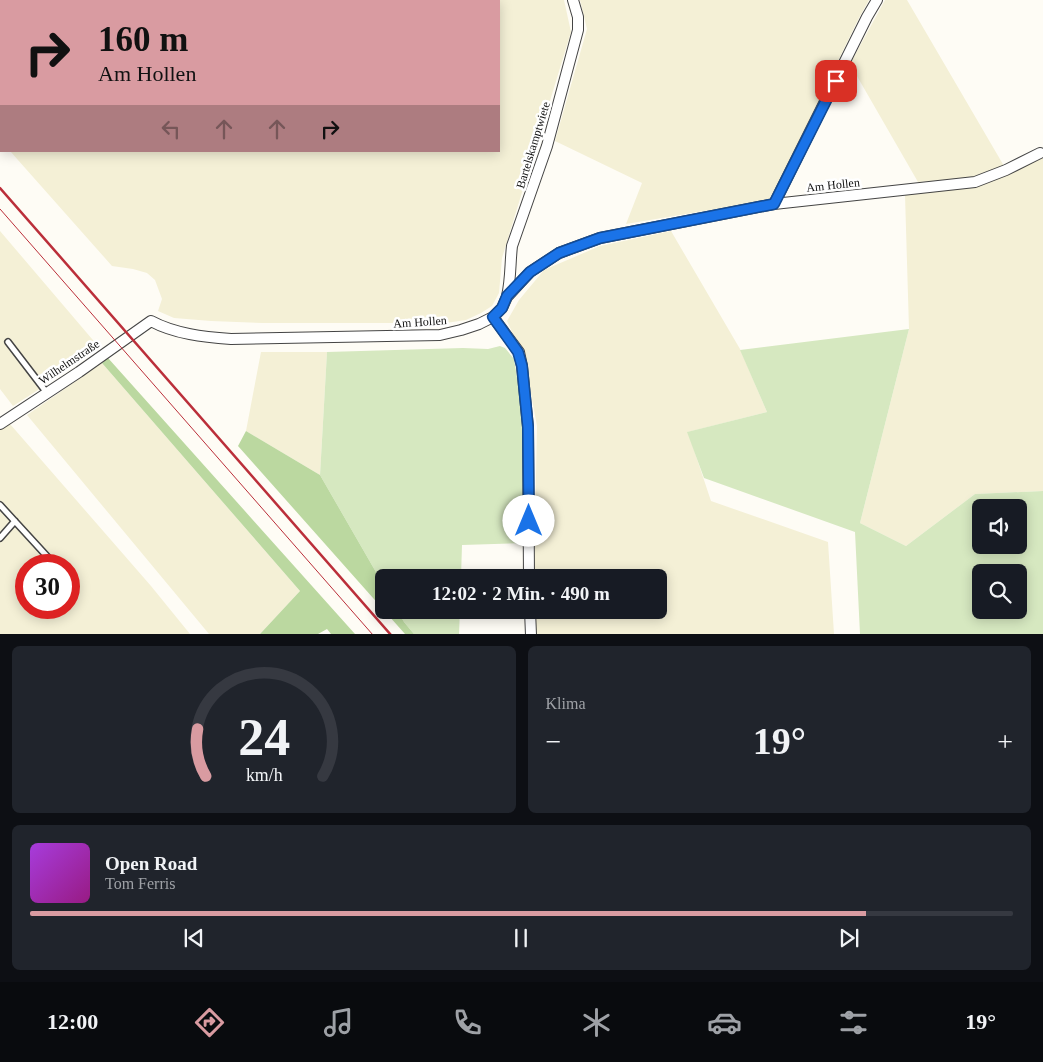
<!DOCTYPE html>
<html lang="de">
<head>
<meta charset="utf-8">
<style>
	:root { --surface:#171b24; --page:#20242c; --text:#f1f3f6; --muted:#9ea1a6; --line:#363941; --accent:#d99ba1 }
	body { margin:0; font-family:"Times New Roman",serif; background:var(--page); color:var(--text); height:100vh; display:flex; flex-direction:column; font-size:19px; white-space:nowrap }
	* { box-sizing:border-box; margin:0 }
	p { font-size:16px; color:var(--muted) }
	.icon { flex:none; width:28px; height:28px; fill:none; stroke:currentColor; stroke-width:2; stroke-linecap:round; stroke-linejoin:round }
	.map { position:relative; height:634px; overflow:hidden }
	.drawer { display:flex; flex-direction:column; gap:12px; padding:12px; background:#0d0f14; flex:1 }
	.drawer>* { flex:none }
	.banner { position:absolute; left:0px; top:0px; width:500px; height:152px; box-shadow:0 2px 12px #0003; background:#d99ba1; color:#111; overflow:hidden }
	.tools { position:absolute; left:972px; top:499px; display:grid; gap:10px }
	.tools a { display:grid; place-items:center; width:55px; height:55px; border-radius:8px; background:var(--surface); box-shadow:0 2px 12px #0003; font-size:25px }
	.speed { position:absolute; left:15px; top:554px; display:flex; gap:10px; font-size:25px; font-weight:700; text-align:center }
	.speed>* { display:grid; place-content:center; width:65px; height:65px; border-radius:50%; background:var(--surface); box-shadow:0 2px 12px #0003; line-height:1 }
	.speed .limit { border:8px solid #d22; background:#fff; color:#111 }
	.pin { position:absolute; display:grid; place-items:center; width:42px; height:42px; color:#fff; margin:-21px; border-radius:10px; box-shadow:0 2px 8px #0006 }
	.me { position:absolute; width:55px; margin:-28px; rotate:0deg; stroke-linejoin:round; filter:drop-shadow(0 0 4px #0008) }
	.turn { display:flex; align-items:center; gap:18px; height:105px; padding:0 15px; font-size:22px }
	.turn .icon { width:65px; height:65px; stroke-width:2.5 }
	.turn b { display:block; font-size:35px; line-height:42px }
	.lanes { display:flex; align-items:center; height:48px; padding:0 15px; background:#0003; justify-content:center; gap:25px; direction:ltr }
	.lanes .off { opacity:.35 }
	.big { font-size:38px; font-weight:800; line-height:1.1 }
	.drawer .tile { flex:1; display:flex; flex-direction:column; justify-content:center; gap:8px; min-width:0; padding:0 18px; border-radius:8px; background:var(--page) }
	.drawer .dial { align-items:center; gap:0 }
	.dial svg { height:130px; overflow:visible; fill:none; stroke:var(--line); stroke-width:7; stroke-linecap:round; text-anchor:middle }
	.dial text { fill:var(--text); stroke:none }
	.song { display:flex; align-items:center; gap:15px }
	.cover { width:60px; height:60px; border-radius:8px; background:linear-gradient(135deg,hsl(280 70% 55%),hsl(310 70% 35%)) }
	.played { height:5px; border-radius:2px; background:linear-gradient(90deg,var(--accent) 85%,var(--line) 85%) }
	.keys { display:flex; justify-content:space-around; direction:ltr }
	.heat { display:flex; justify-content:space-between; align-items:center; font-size:28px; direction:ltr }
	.drawer .tiles { flex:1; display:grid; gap:12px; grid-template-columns:1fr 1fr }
	.tile:last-child { grid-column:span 2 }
	.trip { position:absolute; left:375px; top:569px; width:292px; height:50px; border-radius:8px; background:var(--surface); box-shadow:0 2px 12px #0003; font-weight:800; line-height:50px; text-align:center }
	.tabs { display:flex; height:80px; justify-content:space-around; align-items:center; background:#090b0e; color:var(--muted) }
	.tabs .icon { width:35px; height:35px }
	.tabs .selected { color:var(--accent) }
	.tabs b { font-size:22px; color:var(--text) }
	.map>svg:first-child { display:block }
</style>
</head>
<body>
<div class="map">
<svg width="1043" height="635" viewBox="0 0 1043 635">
	<rect width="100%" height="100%" fill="#fefcf5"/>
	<path fill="#f4f0d6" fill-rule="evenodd" d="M0,0H50L52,1H1V142L0,140Z
		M59,0H564L571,32L502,258L499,293L492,306L481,313L466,320L446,323H263L211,321L174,318L158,311L162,299L155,280L147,273L133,269L112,266L10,151H499V1H58Z
		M580,0H869L859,18L770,200L626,224L642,183L555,141L587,29Z
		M885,0H907L1004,166L973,178L918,182L850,64Z
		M1043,155V491L975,494L906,546L860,523L909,329L905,195L976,184Z
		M0,231L98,346L60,376L13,406L0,389Z
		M671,231L740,349L767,412L688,432L711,501L828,542L834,634H533V610H659V578L534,577L537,426L523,351L513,334L507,321L519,300L544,270L600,246Z
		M261,352H327L320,475L246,431Z
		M102,363L300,591L260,634H209L27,415Z
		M10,424L151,586L190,634L0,635V430ZM26,565H69V608H26Z"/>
	<path fill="#d6e8c0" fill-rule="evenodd" d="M909,329L860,523L906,546L975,494L1043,491V634H860L855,532L704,478L687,432L767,412L740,350ZM981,508H1019V545H981ZM981,572H1019V610H981Z
		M500,346L505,348L514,359L523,414L528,543L462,545L461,577L384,578V586L320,475L327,352L463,348L488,349Z
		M397,610H460L459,634H414L404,622Z"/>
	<path fill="#bbd8a0" d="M108,358L355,634H331L327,629L318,634H260L300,591L102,363Z
		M246,431L320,475L384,586V610H397L404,622L414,634H405L238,446Z"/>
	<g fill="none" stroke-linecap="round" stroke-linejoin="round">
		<defs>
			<path id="lane" d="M8,342L47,393
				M0,505L55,565
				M0,538L15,521"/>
			<path id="street" d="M774,204L867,17L877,0
				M507,296C511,279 510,263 512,246L547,146L578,30V17L573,0
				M493,317L519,352L522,366L528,427L529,578
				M0,424L79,372L151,321C175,334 204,337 231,339L440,335L461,330L479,324L493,317L502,308L507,297L530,272L559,253L600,238L774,204L975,182L1006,170L1040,153
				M530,610L531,635"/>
		</defs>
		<use href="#lane" stroke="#444" stroke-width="8"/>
		<use href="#street" stroke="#444" stroke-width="12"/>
		<use href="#lane" stroke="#fff" stroke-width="5"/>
		<use href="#street" stroke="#fff" stroke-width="10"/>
		<path stroke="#bb2f3a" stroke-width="1" d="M0,209L373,635"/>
		<path stroke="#bb2f3a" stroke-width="2.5" d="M0,188L391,635"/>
	</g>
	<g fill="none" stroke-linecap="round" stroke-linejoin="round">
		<defs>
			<path id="route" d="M529,521L528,427L522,366L518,352L493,317L502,308L507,296L530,272L559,253L600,238L774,204L836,81"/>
		</defs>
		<use href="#route" stroke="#114b97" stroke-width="12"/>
		<use href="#route" stroke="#1a73e8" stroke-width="9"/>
	</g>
	<g text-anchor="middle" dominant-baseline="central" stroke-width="5" stroke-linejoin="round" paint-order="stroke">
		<g font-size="12" fill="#111" stroke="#fff">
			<text transform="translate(533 145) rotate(-73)">Bartelskamptwiete</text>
			<text transform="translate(833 185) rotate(-6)">Am Hollen</text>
			<text transform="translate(420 322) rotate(-4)">Am Hollen</text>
			<text transform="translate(69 362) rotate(-34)">Wilhelmstraße</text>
		</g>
	</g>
</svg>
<div class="tools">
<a><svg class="icon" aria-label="sound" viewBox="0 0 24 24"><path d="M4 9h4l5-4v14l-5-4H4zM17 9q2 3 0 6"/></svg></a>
<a><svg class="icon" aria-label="search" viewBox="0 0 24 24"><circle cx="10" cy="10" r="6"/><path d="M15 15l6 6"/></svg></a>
</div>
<div class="speed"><div class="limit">30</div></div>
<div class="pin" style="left:836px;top:81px;background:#d93025"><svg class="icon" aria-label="arrive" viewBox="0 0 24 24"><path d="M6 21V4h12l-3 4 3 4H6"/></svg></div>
<svg class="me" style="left:529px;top:521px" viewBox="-20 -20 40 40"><circle r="19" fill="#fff"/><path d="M0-13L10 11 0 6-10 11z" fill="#1a73e8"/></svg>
<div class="trip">12:02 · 2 Min. · 490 m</div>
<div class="banner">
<div class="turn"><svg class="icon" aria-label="right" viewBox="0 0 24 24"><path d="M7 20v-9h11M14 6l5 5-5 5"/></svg><div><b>160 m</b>Am Hollen</div></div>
<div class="lanes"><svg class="icon off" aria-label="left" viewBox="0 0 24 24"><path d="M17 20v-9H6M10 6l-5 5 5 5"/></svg><svg class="icon off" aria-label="ahead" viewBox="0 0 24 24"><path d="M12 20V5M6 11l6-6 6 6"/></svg><svg class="icon off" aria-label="ahead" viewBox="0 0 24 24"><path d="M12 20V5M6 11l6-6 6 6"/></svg><svg class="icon" aria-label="right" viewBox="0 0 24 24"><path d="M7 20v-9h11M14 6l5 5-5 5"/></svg></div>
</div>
</div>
<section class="drawer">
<div class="tiles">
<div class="tile dial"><svg viewBox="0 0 100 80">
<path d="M14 69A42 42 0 1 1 86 69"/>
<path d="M14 69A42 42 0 0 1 9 40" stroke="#d99ba1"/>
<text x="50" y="56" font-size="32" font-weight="700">24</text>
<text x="50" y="72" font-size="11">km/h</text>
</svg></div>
<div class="tile"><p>Klima</p>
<div class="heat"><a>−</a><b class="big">19°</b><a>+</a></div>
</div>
<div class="tile">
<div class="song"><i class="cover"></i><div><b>Open Road</b><p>Tom Ferris</p></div></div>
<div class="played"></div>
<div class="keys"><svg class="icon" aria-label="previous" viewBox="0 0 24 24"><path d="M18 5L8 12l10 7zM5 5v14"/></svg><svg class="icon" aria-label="pause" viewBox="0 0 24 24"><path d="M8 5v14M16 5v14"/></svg><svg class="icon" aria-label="next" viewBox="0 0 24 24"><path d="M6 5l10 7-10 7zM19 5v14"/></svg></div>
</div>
</div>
</section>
<nav class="tabs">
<b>12:00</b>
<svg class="icon selected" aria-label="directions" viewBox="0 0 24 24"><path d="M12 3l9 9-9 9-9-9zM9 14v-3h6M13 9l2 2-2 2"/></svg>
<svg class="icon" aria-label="music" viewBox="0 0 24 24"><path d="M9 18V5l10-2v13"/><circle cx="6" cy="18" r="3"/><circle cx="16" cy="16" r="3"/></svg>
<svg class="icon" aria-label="phone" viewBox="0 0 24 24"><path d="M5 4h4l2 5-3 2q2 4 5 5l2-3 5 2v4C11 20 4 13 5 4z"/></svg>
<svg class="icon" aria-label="climate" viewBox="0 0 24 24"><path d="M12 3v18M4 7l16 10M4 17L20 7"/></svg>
<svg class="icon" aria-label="car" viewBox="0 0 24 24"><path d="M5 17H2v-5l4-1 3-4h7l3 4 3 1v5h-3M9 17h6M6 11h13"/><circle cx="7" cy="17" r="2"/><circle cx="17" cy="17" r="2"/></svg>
<svg class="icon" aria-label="filters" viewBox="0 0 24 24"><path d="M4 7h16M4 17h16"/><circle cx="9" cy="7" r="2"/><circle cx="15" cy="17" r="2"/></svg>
<b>19°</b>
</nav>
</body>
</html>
